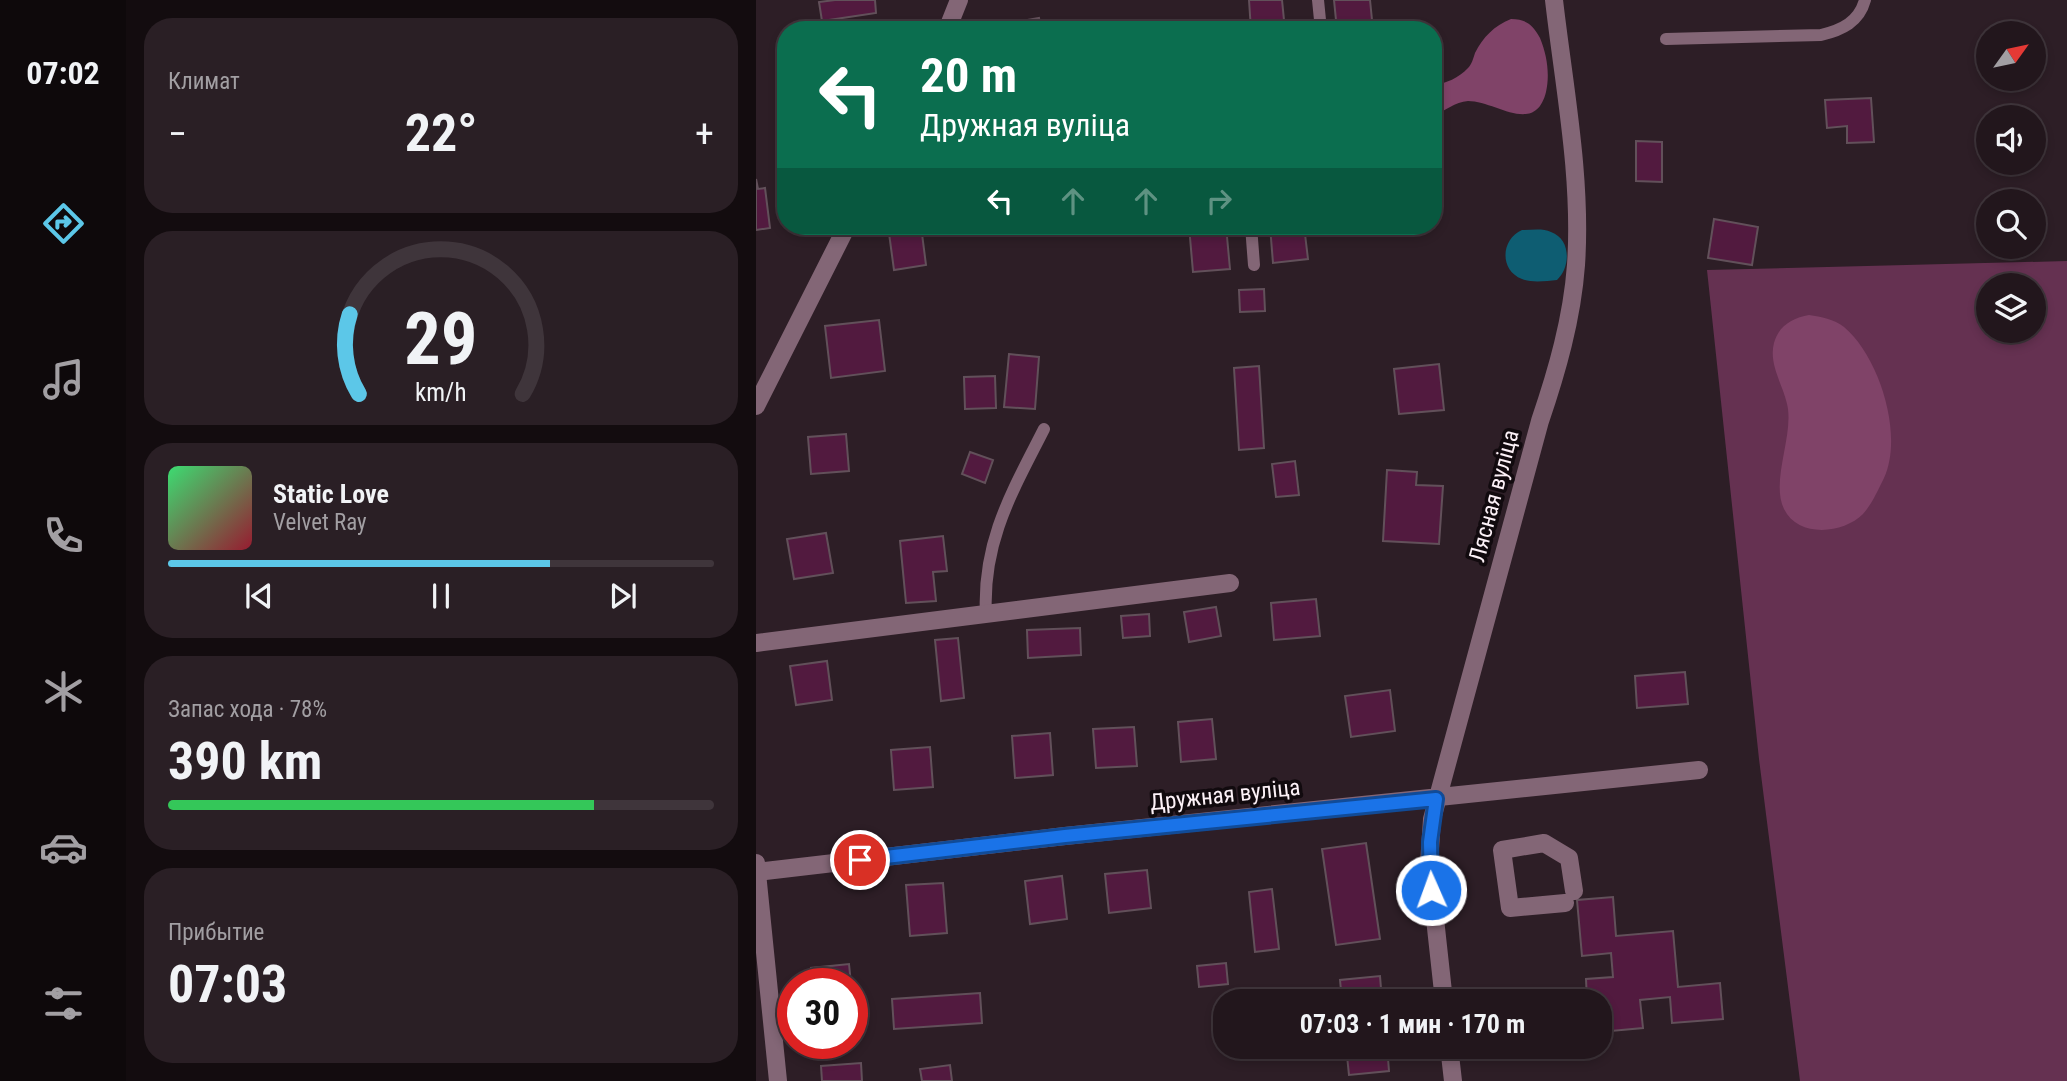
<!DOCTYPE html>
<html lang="ru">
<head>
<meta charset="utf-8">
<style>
	:root { --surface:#22161c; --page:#2a1f25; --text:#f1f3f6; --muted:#a29fa3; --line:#3f353b; --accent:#5cc7e8 }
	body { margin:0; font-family:"Roboto Condensed",sans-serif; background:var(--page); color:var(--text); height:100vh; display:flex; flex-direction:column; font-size:26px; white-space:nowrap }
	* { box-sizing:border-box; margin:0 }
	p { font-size:23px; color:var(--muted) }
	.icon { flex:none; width:38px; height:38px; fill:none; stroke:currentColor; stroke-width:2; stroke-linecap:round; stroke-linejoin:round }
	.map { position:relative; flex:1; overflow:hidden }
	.details { display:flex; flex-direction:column; gap:18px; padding:18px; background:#130c0f; width:630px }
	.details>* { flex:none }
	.hud { position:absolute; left:21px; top:21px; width:665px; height:214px; border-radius:28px; box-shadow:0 4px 10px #0003,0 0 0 2px var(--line); background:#0b6e4f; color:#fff; overflow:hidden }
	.needle { width:46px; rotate:57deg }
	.controls { position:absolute; left:1220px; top:21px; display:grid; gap:14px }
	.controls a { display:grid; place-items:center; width:70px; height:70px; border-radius:50%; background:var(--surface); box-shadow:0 4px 10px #0003,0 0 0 2px var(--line); font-size:35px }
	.speed { position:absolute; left:21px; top:968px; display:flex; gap:14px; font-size:35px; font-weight:700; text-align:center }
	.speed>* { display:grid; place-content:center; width:91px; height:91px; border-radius:50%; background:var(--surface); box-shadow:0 4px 10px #0003,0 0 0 2px var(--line); line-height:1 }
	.speed .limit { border:10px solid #d22; background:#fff; color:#111 }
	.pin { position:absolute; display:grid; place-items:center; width:60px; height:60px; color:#fff; margin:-30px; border:4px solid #fff; border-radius:50%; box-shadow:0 2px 7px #0007 }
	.me { position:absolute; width:77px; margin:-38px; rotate:358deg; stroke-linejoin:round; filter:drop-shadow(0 0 5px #0008) }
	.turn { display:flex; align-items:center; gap:24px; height:147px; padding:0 28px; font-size:32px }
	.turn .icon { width:91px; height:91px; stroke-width:2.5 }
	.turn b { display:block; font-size:49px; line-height:60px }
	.lanes { display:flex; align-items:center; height:66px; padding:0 28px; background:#0003; justify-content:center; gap:35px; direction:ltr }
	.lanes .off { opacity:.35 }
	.big { font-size:52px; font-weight:700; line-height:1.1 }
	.details .card { flex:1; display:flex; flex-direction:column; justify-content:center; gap:10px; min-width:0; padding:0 24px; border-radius:28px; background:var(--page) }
	.details .dial { align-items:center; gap:0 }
	.dial svg { height:182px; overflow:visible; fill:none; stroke:var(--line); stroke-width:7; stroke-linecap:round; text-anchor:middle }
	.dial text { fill:var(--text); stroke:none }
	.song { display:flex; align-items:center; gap:21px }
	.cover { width:84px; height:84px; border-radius:10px; background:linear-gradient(135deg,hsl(140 70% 55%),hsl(350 70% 35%)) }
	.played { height:7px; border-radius:4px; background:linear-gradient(90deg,var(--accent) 70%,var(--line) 70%) }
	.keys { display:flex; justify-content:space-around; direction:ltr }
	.heat { display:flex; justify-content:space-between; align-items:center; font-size:38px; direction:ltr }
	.charge { height:10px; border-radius:5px; background:linear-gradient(90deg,#34c759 78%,var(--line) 0) }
	.trip { position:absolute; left:457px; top:989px; width:399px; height:70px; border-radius:28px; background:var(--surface); box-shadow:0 4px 10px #0003,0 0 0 2px var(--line); font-weight:700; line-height:70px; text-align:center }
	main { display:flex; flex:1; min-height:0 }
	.tab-bar { display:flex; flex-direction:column; width:126px; justify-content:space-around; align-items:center; background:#0e090b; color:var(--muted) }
	.tab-bar .icon { width:49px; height:49px }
	.tab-bar .active { color:var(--accent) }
	.tab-bar b { font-size:32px; color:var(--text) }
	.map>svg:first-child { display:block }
</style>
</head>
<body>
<main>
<nav class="tab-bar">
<b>07:02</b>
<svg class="icon active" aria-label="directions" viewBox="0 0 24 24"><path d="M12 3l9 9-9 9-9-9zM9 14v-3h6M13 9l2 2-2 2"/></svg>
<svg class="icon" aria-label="music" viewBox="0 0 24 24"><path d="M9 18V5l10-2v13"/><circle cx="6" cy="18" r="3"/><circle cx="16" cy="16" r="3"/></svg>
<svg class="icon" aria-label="phone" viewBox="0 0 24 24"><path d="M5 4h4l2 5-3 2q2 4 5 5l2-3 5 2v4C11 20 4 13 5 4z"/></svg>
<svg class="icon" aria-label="climate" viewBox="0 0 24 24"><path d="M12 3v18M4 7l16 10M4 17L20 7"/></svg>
<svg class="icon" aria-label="car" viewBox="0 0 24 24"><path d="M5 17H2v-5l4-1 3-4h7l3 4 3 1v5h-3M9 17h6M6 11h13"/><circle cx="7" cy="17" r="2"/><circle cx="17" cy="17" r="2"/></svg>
<svg class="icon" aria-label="filters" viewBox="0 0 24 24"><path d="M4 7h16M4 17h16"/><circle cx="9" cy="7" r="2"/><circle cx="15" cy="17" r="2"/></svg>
</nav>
<section class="details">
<div class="card"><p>Климат</p>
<div class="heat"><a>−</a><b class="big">22°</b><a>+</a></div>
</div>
<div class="card dial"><svg viewBox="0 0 100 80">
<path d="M14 69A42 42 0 1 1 86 69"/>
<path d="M14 69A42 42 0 0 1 10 34" stroke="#5cc7e8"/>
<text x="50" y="56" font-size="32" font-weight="700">29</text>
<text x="50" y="72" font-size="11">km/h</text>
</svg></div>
<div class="card">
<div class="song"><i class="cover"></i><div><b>Static Love</b><p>Velvet Ray</p></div></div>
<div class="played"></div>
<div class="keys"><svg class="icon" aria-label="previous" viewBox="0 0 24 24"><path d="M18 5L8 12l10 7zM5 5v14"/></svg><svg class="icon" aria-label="pause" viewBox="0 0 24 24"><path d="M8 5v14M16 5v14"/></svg><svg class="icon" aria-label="next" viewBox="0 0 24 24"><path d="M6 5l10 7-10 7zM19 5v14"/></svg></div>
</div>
<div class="card"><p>Запас хода · 78%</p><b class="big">390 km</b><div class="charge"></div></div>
<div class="card"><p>Прибытие</p><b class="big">07:03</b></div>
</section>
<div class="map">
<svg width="1311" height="1081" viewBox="0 0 1311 1081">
	<rect width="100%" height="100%" fill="#2d1e26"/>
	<path fill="#653151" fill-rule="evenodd" d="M1311,261V1081H1044L1003,759L951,270ZM1232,285H1278V331H1232Z"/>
	<path fill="#804368" d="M755,19C770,19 777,25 784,38C791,55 794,74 790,92C779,136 740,101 712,101C699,102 689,111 677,116V86C690,83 703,78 712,68C716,64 717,59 719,53C727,37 738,26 755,19Z
		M1053,315C1065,317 1078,319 1088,327C1123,356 1148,435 1128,478C1122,490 1116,504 1107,514C1087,534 1042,538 1028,509C1015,482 1036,440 1032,409C1029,387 1012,366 1018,343C1023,325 1037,318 1053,315Z"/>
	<path fill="#0e5d72" d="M766,230C776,230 787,228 795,232C815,239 815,267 801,280C790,281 776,283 766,279C743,270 745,239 766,230Z"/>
	<path fill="#521a3f" stroke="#62505a" stroke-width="2" d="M79,0H119L120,13L66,21L63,2Z
		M493,0H526L529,30H495Z
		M578,0H614L617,30H581Z
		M283,18L285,30H244L243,25Z
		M1115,98L1118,142L1091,143V126L1071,128L1069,100Z
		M880,141L906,142V182L880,181Z
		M0,179L2,189L9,188L14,228L0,230Z
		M958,219L1002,227L996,265L952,258Z
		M132,226H165L170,265L138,270Z
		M433,226H470L474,269L437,272Z
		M514,226H548L552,259L517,263Z
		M508,289L509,311L484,312L483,290Z
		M123,320L129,371L75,378L69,326Z
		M253,354L283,357L279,409L248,407Z
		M683,364L688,410L643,414L638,369Z
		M503,366L508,448L483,450L478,368Z
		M239,376L240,408L209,409L208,377Z
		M90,434L93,471L55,474L52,437Z
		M214,452L237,460L229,483L206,474Z
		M539,461L543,495L520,497L516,464Z
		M631,470L661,472L660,485L687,486L683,544L627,541Z
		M70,533L77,573L38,579L31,539Z
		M187,536L191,571L177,572L180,601L150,603L144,541Z
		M560,599L564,636L518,640L515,603Z
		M460,607L465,636L433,642L428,612Z
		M393,614L394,636L367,638L365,616Z
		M324,628L325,655L272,658L271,630Z
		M202,638L208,698L185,701L179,640Z
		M71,661L76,700L40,705L34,666Z
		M929,672L932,704L881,708L879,676Z
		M634,690L639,731L595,737L589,696Z
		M456,719L460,759L425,762L422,722Z
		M378,727L381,766L340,768L337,729Z
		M294,733L297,775L259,778L256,736Z
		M174,747L177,787L138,790L135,750Z
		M610,843L624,939L580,945L566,849Z
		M391,870L395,908L353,913L349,874Z
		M306,876L311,919L274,924L269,881Z
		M187,883L191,933L154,936L150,885Z
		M516,889L523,949L499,952L493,892Z
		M857,897L860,936L917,931L922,987L964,983L967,1019L916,1023L914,997L884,1000L887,1028L844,1032V1001H831L830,979L857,977L855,953L826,956L821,900Z
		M470,963L472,984L443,987L441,966Z
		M93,964L95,984H57L55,968Z
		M624,976L626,1001H586L584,980Z
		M224,993L226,1023L138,1029L136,999Z
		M503,1046H532L533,1055L504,1058Z
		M590,1046H631L633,1071L593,1075Z
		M105,1063L106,1081H66L65,1066Z
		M194,1065L196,1081H166L164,1069Z"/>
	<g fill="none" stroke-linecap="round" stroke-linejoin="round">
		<path stroke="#836676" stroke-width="12" d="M562,0L565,30
			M910,39L1065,35C1086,30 1103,22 1109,0
			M495,226L498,265
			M230,615C226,542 256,492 288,429"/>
		<path stroke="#836676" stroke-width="18" d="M191,30L203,0
			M0,406L91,226
			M0,643L474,583
			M0,863L22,1081
			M1,872L309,836L943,770
			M809,903L754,908L746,850L788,843L813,858L818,891
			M688,1001L673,864L676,819L784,421C801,371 816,319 820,265C826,177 808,87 798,0
			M693,1046L697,1081"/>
	</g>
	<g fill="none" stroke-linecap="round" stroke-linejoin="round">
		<defs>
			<path id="route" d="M104,860L309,836L680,799L674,842L675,890"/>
		</defs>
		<use href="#route" stroke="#114b97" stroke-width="18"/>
		<use href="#route" stroke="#1a73e8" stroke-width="12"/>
	</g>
	<g text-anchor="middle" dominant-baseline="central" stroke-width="7" stroke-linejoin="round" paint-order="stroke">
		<g font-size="23" fill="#fcf1f7" stroke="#110a0e">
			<text transform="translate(738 496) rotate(-75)">Лясная вуліца</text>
			<text transform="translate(469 795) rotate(-6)">Дружная вуліца</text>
		</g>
	</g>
</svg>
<div class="controls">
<a><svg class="needle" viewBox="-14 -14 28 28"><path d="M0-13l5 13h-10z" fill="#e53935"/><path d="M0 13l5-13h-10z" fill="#a29fa3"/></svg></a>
<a><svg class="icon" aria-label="sound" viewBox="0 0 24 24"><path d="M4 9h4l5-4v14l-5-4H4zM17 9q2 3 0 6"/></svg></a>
<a><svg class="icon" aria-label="search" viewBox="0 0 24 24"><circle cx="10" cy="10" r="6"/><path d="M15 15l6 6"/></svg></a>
<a><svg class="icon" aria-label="layers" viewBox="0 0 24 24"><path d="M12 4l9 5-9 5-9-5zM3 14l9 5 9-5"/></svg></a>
</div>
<div class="speed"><div class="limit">30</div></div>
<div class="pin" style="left:104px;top:860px;background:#d93025"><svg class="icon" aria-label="arrive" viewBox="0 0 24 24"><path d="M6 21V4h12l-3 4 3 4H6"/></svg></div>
<svg class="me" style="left:675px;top:890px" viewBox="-20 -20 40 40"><circle r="17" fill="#1a73e8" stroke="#fff" stroke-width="3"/><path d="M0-11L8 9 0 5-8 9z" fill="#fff"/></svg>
<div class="trip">07:03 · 1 мин · 170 m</div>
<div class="hud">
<div class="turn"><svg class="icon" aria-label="left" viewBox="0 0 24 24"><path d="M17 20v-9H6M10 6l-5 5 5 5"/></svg><div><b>20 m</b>Дружная вуліца</div></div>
<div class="lanes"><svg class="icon" aria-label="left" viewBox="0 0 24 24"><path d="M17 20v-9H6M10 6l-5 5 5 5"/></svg><svg class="icon off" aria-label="ahead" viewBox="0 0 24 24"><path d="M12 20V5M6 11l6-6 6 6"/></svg><svg class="icon off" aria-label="ahead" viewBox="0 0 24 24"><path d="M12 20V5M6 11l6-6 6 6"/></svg><svg class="icon off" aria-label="right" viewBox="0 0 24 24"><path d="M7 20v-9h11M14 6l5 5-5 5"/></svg></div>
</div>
</div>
</main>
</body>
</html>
